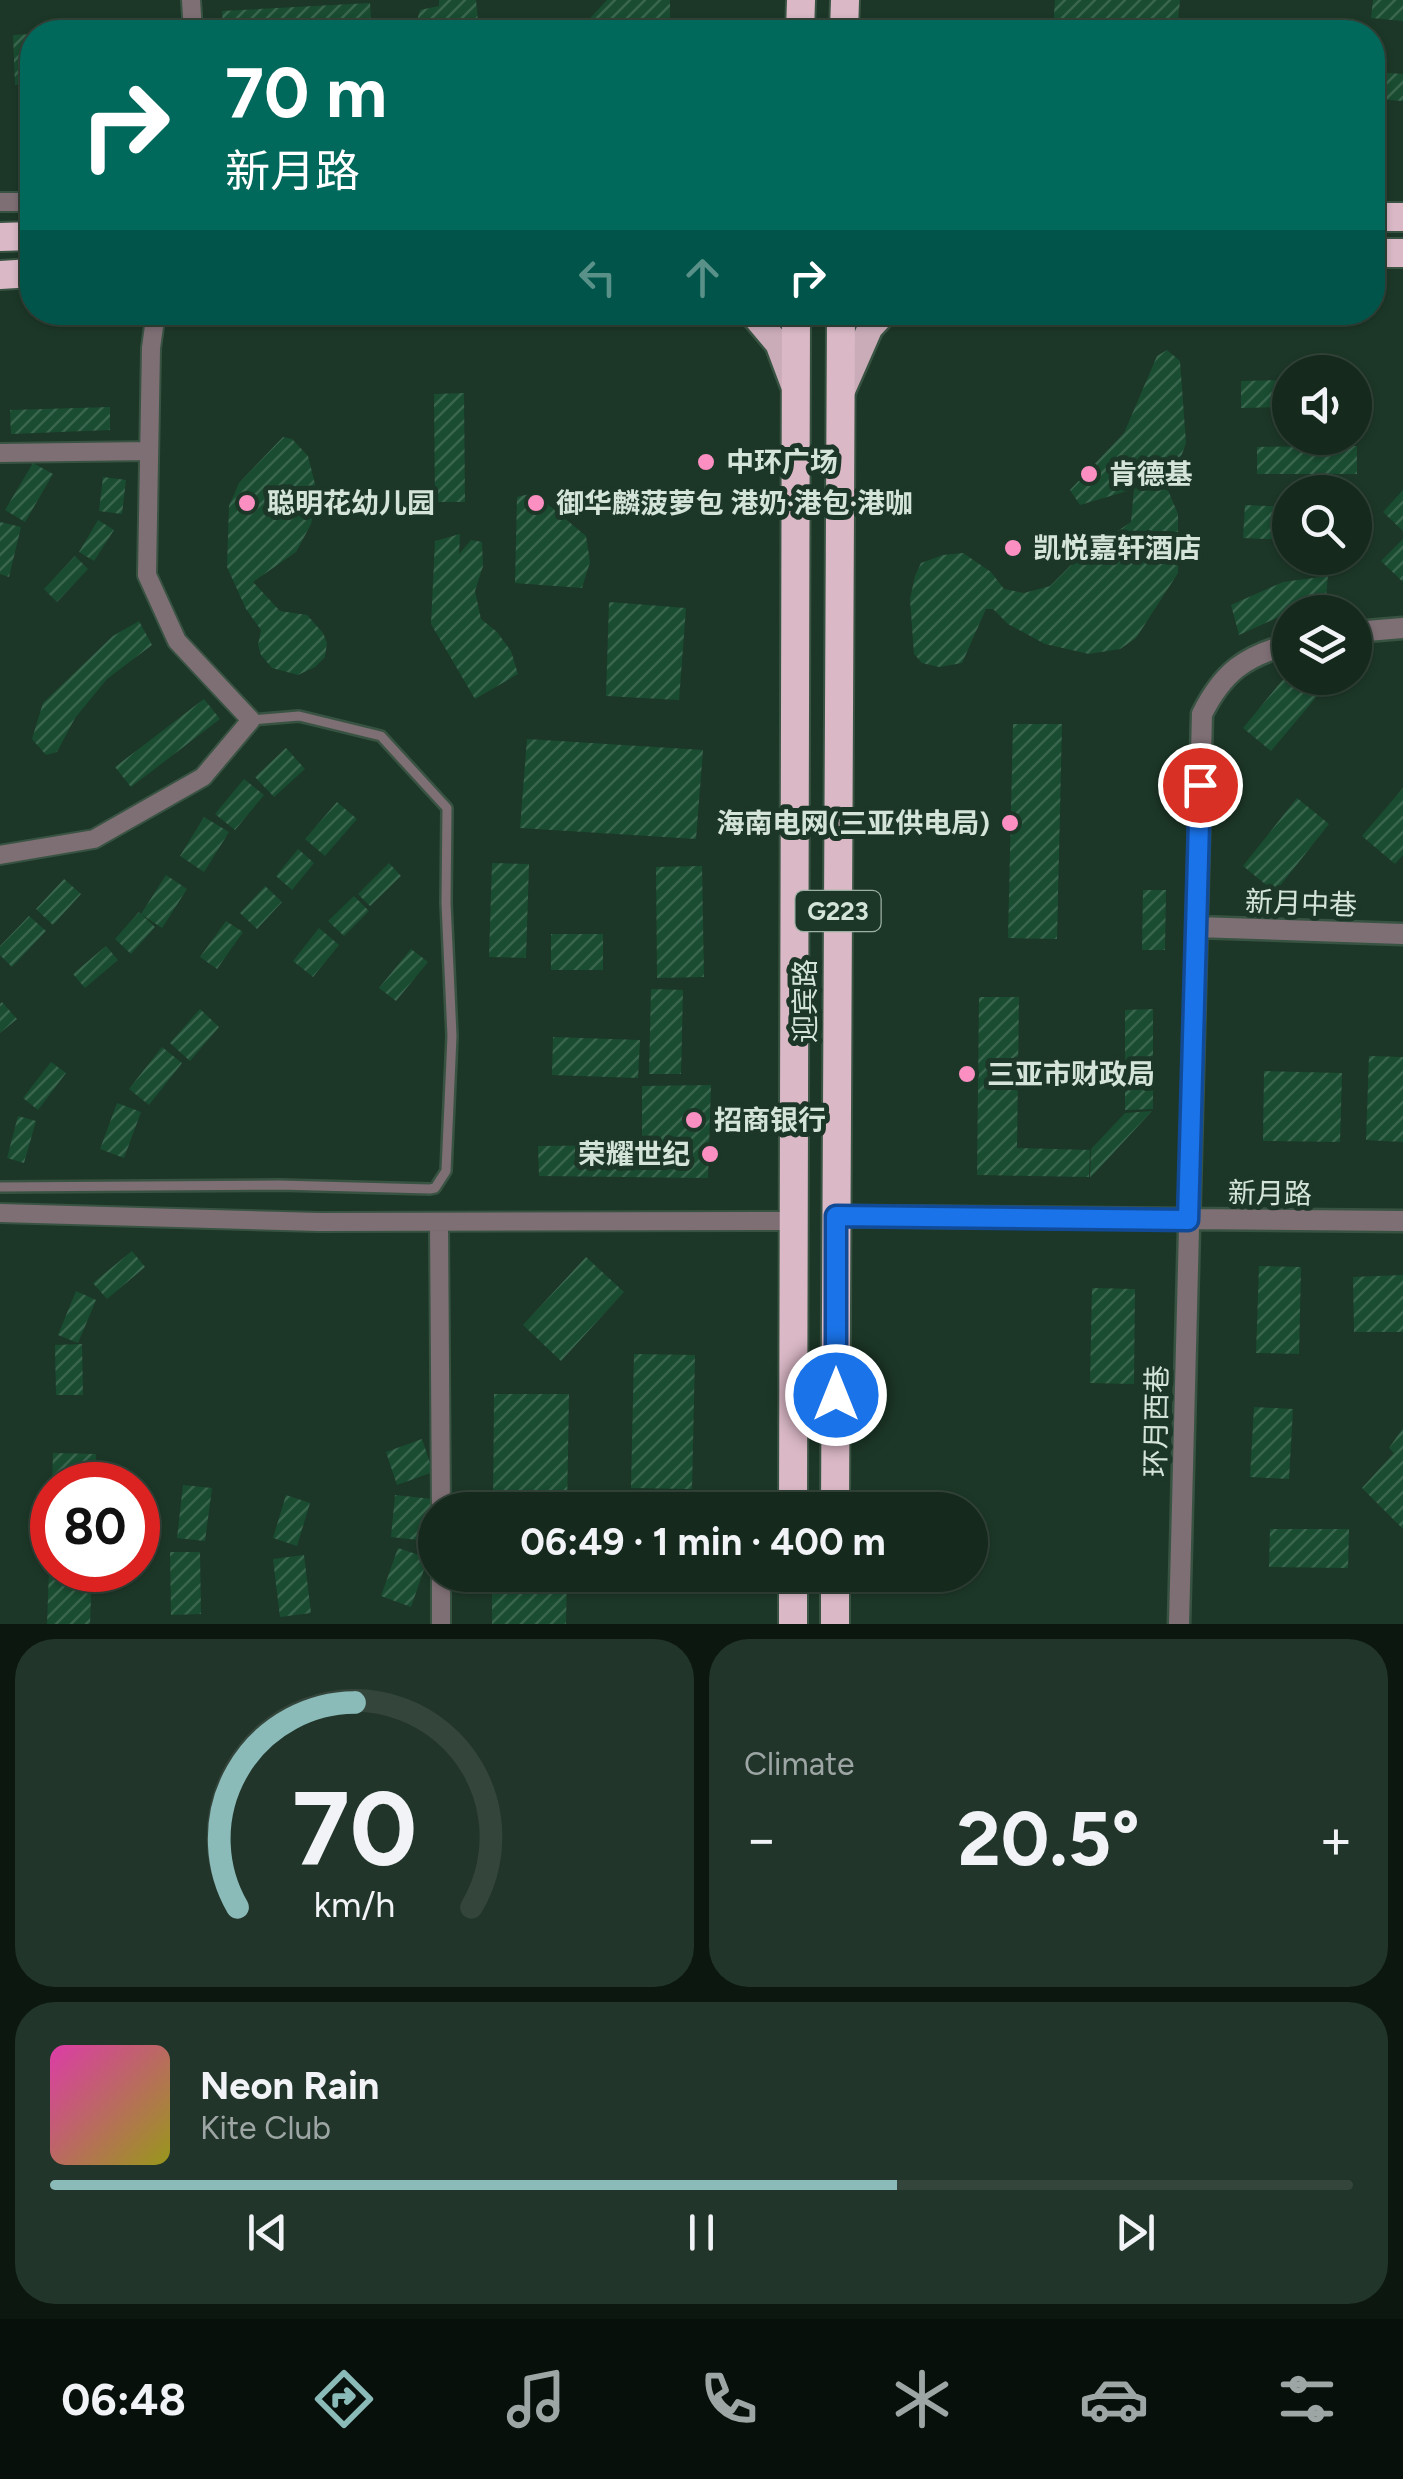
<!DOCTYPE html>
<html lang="en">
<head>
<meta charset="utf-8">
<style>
	:root { --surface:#15291d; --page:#22352a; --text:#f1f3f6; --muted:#9da6a4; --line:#34453b; --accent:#8bbbb9 }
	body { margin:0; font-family:Figtree,"Noto Sans SC",sans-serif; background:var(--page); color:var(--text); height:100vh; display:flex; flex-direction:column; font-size:38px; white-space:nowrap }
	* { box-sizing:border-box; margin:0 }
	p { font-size:32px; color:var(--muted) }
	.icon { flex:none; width:55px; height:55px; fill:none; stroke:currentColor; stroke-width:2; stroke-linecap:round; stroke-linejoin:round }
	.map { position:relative; height:1624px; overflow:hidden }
	.details { display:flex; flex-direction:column; gap:15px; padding:15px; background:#0c1710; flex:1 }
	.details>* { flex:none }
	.guide { position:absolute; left:20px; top:20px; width:1365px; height:305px; border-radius:40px; box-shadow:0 2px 8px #0004,0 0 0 2px var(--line); background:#00695c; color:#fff; overflow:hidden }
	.buttons { position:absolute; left:1272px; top:355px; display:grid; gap:20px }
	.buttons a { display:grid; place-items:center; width:100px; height:100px; border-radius:50%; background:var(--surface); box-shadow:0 2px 8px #0004,0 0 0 2px var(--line); font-size:50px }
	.speed { position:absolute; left:30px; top:1462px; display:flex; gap:20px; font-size:50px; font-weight:700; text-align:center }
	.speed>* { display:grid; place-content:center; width:130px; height:130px; border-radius:50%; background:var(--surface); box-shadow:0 2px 8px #0004,0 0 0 2px var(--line); line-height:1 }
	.speed .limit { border:15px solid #d22; background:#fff; color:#111 }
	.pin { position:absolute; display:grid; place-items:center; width:85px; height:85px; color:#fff; margin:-42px; border:5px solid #fff; border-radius:50%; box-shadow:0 2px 10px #0007 }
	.me { position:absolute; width:110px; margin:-55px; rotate:0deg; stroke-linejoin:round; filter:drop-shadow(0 0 8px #0008) }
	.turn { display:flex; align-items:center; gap:35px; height:210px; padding:0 40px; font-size:45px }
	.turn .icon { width:130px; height:130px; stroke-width:2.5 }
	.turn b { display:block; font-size:70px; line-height:85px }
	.lanes { display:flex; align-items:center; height:95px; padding:0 40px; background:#0003; justify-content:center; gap:50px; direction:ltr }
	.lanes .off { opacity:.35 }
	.big { font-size:75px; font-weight:700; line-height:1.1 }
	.details .tile { flex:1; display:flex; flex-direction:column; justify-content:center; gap:15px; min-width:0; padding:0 35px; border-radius:40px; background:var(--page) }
	.details .dial { align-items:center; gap:0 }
	.dial svg { height:260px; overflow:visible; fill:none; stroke:var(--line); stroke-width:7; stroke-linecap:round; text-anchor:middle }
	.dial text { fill:var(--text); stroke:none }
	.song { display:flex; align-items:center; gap:30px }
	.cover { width:120px; height:120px; border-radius:15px; background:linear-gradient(135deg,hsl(320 70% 55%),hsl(60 70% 35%)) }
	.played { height:10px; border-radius:5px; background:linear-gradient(90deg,var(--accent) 65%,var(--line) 65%) }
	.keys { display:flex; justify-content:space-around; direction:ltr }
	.heat { display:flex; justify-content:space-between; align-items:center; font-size:55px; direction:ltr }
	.details .tiles { flex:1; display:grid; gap:15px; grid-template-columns:1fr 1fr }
	.tile:last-child { grid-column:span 2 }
	.trip { position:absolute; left:418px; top:1492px; width:570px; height:100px; border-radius:50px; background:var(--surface); box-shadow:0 2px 8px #0004,0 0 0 2px var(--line); font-weight:700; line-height:100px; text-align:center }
	.tabs { display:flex; height:160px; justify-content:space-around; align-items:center; background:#08100c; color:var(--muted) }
	.tabs .icon { width:70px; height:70px }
	.tabs .active { color:var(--accent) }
	.tabs b { font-size:45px; color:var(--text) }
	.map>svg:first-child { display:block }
</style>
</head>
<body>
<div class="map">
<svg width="1403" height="1624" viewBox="0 0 1403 1624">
	<defs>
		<pattern id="building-hatch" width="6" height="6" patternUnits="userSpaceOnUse" patternTransform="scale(2.5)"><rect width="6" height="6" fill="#194c31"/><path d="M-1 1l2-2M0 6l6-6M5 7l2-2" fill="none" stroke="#3a664e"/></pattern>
	</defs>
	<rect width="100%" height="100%" fill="#1c3727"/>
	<path fill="url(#building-hatch)" d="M439,0H476L479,32L419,31L416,24L420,10L439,6Z
		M607,0H670V32H577Z
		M1055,0H1180L1177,32H1053Z
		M1373,0H1403V21L1371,18Z
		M370,3L372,32H223L222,11Z
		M1339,22L1340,32H1312V23Z
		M179,27V32H122V28Z
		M32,34V84L15,85L13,35Z
		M1374,72L1403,74V101L1372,99Z
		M1167,350L1180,361L1186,443L1176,471L1161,474L1178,514V573L1136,638L1120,649L1089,654L1045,644L1008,624L993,609H986L962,663L939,667L922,663L914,654L910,599L915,576L921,563L943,555L963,553L991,572L1004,589L1024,593L1050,586L1077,559L1131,522L1134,489L1080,505L1070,490L1124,433L1157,356Z
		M1290,380V407L1241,408V381Z
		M464,393L465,502H435L434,394Z
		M110,407V430L11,434L10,410Z
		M283,437L292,439L308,456L318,496L311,524L296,552L253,582L280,611L307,615L323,633L327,643L325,657L315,667L298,675L272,668L261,655L258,645L261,630L246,609L227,567L229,506L239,483Z
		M1357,446V474H1257V447Z
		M33,463L53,474L25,522L5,510Z
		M103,477L126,480L122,514L99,511Z
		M1403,490V531L1383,512Z
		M534,493L586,536L590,562L582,588L515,583L517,497Z
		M1245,505L1290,507V540L1243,538Z
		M98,520L114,530L94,561L79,552Z
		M0,522L21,527L9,577L0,574Z
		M460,534L459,554L471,540L482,542L483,566L475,591L481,619L497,632L511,651L518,674L475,699L431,624L435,541Z
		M1403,539V582L1381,561Z
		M75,556L88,569L57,602L44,589Z
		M1328,576L1325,607L1290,612L1239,635L1231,605L1283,582Z
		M609,602L686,608L679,700L606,696Z
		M139,621L152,645L107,679L75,718L57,752L46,755L32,739L43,703L113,636Z
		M1290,671V678H1324L1329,682L1271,751L1243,728Z
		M204,699L220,719L131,787L115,767Z
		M1013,724H1062L1057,939L1008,938Z
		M527,739L703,750L696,839L520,828Z
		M286,748L305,769L274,797L255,777Z
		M244,779L264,795L235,830L215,814Z
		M1403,788V855L1395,864L1362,836Z
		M1297,798L1329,824L1275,892L1243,866Z
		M337,802L357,819L325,856L305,839Z
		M204,817L229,832L204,872L180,856Z
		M298,849L314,863L292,890L276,876Z
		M389,863L401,876L370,906L358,894Z
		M492,863L529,864L526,958L489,957Z
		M702,866L704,977L657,978L656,867Z
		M166,875L187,889L162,928L141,914Z
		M64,879L81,894L53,925L36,909Z
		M265,886L282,902L257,929L240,913Z
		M1143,890H1166L1165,950H1142Z
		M354,896L369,911L344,936L328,921Z
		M139,912L155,927L131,954L115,939Z
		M29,916L46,931L12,967L0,955V946Z
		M226,921L243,932L217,969L200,957Z
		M319,928L339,945L313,977L293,961Z
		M551,934H603V970H551Z
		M106,946L118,960L85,988L73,974Z
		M411,949L428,962L396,1001L379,988Z
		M651,989L683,990L681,1074H649Z
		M979,997H1019L1017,1148L1090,1150L1089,1177L977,1175Z
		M2,1002L17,1019L0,1033V1004Z
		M200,1009L219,1027L190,1061L170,1043Z
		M1153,1009V1109L1125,1110V1010Z
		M553,1037L640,1040L638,1078L552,1075Z
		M162,1047L182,1063L149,1105L129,1089Z
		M1369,1056L1403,1057V1142L1366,1140Z
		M51,1062L66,1073L38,1110L23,1098Z
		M1264,1071L1342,1073L1340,1142L1263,1141Z
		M711,1085L708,1178L539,1176L538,1146L642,1145V1086Z
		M117,1103L141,1112L124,1158L100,1149Z
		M1152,1111L1090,1178L1091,1149L1125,1113Z
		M18,1116L36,1121L24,1163L7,1158Z
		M132,1251L145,1267L107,1299L93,1283Z
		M586,1257L624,1292L561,1361L523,1325Z
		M1259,1266L1301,1267L1299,1354L1256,1353Z
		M1403,1275V1332H1354L1353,1277Z
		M1092,1288L1135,1289L1134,1384L1090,1383Z
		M76,1291L96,1300L78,1343L58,1335Z
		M82,1344L83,1395H56L55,1345Z
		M634,1354L695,1355L692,1489L631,1488Z
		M494,1394H569L567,1510H493Z
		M1254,1407L1293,1409L1289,1479L1250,1477Z
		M1403,1428V1529L1362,1488L1394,1453L1389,1448Z
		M422,1439L433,1472L397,1485L386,1452Z
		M53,1453L96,1454L95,1485H52Z
		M183,1485L212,1488L205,1541L177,1538Z
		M286,1495L310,1503L297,1546L273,1538Z
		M395,1495L432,1499L427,1541L391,1537Z
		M1270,1529H1349L1348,1568L1269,1567Z
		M398,1548L428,1558L411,1607L381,1596Z
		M170,1552H200L201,1614L171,1615Z
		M304,1555L311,1613L280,1617L273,1559Z
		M49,1570H92L90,1624H47Z
		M492,1575H567L566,1624H492Z"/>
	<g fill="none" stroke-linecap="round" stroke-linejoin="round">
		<defs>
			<path id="service" d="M0,1187L279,1185L430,1189L435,1188L446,1171L452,1036L446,903L447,808L381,736L299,716L251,720"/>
			<path id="minor" d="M191,0L193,32
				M0,202H32
				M0,453L149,451
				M0,855L94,839L203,777L251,720L177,641L147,575L151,348L156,312
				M0,1213L319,1222L794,1221
				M439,1222L441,1510
				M441,1575V1624"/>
			<path id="tertiary" d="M1355,632L1403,628
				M1197,927L1403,934
				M837,1216L1403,1221
				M1179,1624L1202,714C1223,672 1245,656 1290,644"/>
			<path id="primary" d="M751,312L778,344L793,384
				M841,394L870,328L885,312"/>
			<path id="trunk" d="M800,32L801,0
				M844,32L845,0
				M1372,217H1403
				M0,237L32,236
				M1372,253H1403
				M0,275L32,273
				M793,1510L796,312
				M835,1510L841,312
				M793,1624V1575
				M835,1624V1575"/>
		</defs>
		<use href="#service" stroke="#395343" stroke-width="14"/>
		<use href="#minor" stroke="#395343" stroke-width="22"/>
		<use href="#tertiary" stroke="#395343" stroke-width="25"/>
		<use href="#primary" stroke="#395343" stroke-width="30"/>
		<use href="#trunk" stroke="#395343" stroke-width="32"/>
		<use href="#service" stroke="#7e6f75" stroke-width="9"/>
		<use href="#minor" stroke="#7e6f75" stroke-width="18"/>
		<use href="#tertiary" stroke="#7e6f75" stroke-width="20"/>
		<use href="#primary" stroke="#caacb8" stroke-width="25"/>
		<use href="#trunk" stroke="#dab8c6" stroke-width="28"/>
	</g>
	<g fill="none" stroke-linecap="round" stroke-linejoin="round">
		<defs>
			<path id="route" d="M836,1395V1216L1188,1220L1200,785"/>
		</defs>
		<use href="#route" stroke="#114b97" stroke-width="25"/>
		<use href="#route" stroke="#1a73e8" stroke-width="18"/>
	</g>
	<g fill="#fc8fc1" stroke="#1c3727" stroke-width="4">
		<circle cx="706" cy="462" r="10"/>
		<circle cx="1089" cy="474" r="10"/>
		<circle cx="247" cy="503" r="10"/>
		<circle cx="536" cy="503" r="10"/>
		<circle cx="1013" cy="548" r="10"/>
		<circle cx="1010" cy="823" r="10"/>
		<circle cx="967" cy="1074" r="10"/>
		<circle cx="694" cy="1120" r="10"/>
		<circle cx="710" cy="1154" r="10"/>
	</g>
	<g text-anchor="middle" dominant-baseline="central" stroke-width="10" stroke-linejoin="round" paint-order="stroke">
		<rect fill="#1c3727" stroke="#9db0a4" stroke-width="2.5" x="795.5" y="891" width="85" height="40" rx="8"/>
		<g font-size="25" font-weight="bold" fill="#d4e4d9">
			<text x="838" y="911">G223</text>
		</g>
		<g font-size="28" font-weight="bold" fill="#d4e4d9" stroke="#1c3727" text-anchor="start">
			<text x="726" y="462">中环广场</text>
			<text x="1109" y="474">肯德基</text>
			<text x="267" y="503">聪明花幼儿园</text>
			<text x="556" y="503">御华麟菠萝包 港奶·港包·港咖</text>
			<text x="1033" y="548">凯悦嘉轩酒店</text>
			<text x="990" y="823" text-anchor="end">海南电网(三亚供电局)</text>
			<text x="987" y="1074">三亚市财政局</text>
			<text x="714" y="1120">招商银行</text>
			<text x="690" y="1154" text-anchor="end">荣耀世纪</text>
		</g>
		<g font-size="28" fill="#d4e4d9" stroke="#1c3727">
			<text transform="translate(1301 903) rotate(2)">新月中巷</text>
			<text transform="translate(805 1001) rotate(-90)">迎宾路</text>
			<text transform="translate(1270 1193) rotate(1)">新月路</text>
			<text transform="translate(1156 1421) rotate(-89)">环月西巷</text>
		</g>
	</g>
</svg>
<div class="buttons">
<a><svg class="icon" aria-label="sound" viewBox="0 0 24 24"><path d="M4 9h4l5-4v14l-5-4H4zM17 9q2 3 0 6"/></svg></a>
<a><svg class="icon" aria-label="search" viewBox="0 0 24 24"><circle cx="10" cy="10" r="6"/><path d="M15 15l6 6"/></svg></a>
<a><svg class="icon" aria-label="layers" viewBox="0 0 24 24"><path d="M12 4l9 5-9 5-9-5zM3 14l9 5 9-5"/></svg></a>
</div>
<div class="speed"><div class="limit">80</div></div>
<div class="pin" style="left:1200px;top:785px;background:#d93025"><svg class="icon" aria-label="arrive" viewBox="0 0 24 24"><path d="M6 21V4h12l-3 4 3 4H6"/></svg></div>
<svg class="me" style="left:836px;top:1395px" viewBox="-20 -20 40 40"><circle r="17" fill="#1a73e8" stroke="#fff" stroke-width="3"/><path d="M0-11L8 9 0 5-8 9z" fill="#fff"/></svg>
<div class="trip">06:49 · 1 min · 400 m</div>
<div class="guide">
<div class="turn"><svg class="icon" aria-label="right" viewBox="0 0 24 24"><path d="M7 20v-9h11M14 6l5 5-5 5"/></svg><div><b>70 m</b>新月路</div></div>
<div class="lanes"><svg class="icon off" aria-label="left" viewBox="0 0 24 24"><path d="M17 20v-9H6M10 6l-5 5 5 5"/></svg><svg class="icon off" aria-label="ahead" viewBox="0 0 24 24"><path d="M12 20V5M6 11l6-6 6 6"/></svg><svg class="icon" aria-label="right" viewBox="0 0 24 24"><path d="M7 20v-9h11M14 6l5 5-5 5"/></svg></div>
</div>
</div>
<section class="details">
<div class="tiles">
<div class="tile dial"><svg viewBox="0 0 100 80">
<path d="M14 69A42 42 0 1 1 86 69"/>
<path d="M14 69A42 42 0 0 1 50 6" stroke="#8bbbb9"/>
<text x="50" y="56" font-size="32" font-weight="700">70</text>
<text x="50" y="72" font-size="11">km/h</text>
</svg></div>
<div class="tile"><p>Climate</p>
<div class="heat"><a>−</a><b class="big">20.5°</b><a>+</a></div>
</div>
<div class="tile">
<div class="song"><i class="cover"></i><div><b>Neon Rain</b><p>Kite Club</p></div></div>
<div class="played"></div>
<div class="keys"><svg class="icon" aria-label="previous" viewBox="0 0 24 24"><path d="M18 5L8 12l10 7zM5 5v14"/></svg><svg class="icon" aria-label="pause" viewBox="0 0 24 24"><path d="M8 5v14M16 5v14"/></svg><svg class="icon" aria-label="next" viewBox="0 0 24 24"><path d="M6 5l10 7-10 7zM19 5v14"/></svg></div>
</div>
</div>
</section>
<nav class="tabs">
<b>06:48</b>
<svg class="icon active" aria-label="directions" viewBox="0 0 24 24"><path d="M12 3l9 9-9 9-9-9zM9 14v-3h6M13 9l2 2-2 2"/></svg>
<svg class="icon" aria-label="music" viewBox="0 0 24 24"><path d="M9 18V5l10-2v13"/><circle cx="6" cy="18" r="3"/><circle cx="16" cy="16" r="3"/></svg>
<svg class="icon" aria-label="phone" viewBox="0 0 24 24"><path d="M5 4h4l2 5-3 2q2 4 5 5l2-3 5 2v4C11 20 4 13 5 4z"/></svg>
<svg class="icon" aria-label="climate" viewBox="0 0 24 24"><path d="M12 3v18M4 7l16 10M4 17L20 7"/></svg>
<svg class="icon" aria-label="car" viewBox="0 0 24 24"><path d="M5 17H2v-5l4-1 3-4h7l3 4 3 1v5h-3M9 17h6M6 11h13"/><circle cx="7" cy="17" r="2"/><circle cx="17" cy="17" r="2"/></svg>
<svg class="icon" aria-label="filters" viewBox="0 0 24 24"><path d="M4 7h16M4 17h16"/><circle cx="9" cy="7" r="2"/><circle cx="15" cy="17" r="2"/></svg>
</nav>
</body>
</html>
